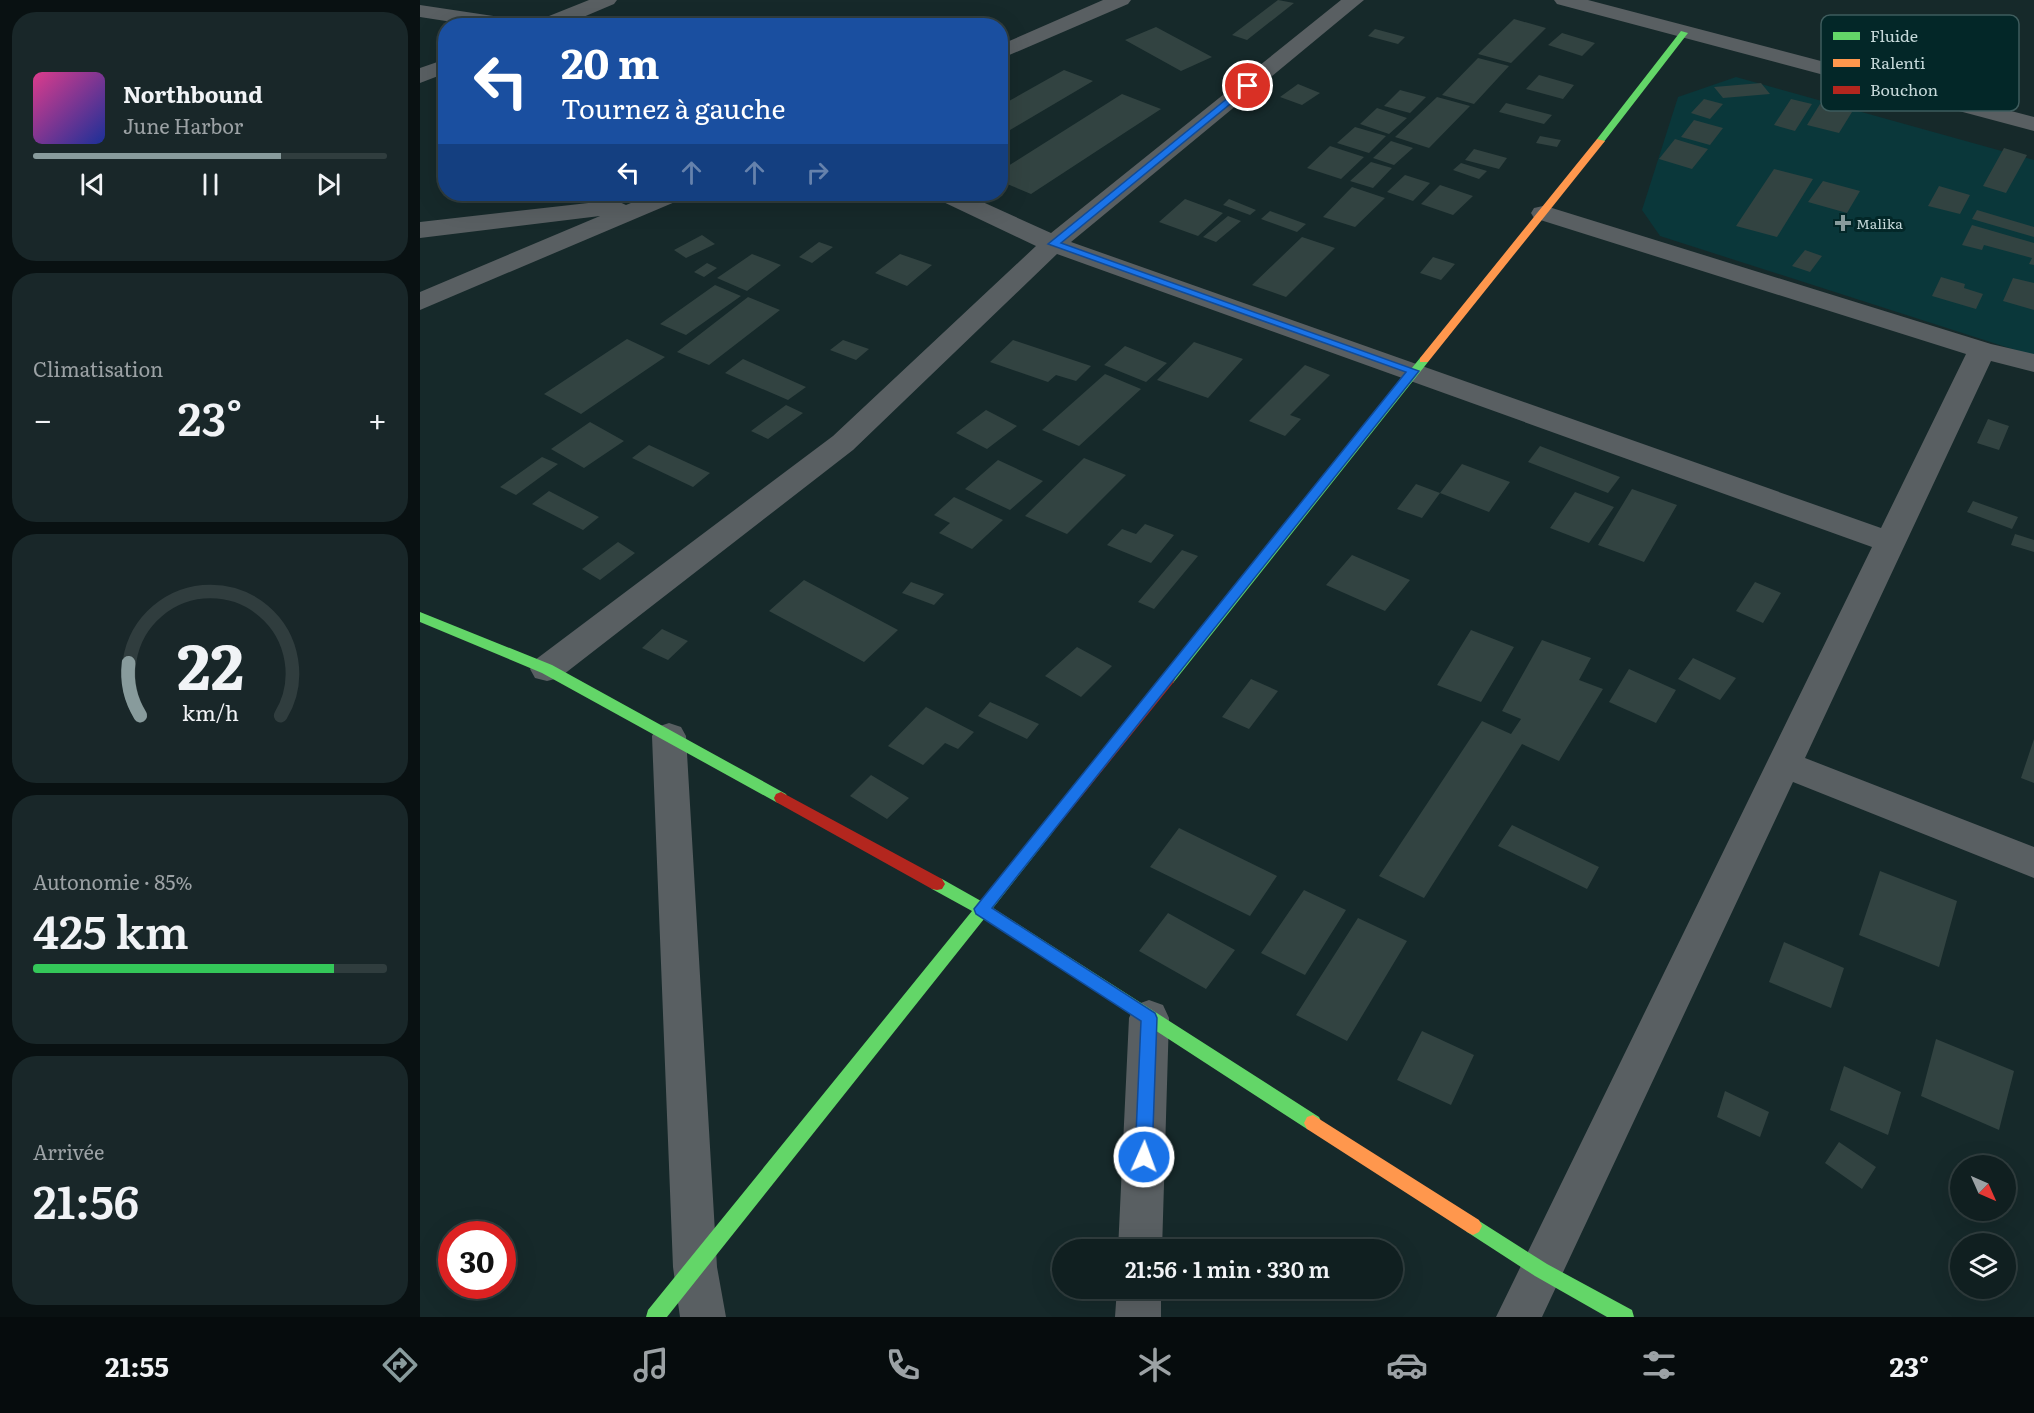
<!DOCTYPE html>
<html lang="fr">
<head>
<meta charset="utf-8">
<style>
	:root { --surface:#101f20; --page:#192729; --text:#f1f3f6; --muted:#9ca2a5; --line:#303d3e; --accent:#889b9c }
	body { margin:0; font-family:Literata,serif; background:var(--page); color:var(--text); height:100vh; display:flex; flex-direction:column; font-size:22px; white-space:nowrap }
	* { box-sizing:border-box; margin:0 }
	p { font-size:20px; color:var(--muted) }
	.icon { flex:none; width:33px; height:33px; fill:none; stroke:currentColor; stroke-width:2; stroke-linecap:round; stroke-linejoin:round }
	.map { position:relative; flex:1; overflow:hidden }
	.side { display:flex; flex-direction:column; gap:12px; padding:12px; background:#091112; width:420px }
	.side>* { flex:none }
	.hud { position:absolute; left:18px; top:18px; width:570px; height:183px; border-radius:24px; box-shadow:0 6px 24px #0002,0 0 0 2px var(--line); background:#1a4fa0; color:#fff; overflow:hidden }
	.needle { width:39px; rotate:135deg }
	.tools { position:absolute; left:1530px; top:1155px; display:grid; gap:12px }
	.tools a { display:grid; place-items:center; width:66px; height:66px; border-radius:50%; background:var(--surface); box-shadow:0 6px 24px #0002,0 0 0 2px var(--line); font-size:30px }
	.speed { position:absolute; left:18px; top:1221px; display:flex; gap:12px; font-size:30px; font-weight:700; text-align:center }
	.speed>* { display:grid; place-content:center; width:78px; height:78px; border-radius:50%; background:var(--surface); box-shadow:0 6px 24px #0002,0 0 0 2px var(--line); line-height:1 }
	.speed .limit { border:9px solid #d22; background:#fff; color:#111 }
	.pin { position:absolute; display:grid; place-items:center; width:51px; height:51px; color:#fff; margin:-26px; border:3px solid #fff; border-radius:50%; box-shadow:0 2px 6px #0007 }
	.me { position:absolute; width:66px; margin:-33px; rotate:2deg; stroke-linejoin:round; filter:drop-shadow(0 0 4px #0008) }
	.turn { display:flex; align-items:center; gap:21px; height:126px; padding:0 24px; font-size:27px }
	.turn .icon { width:78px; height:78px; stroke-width:2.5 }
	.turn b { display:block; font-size:42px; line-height:51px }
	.lanes { display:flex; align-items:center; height:57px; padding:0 24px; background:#0003; justify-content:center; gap:30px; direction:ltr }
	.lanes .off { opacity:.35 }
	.big { font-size:45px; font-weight:600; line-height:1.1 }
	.side .card { flex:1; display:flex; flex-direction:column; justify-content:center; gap:9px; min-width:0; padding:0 21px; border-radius:24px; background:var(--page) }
	.side .dial { align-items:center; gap:0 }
	.dial svg { height:156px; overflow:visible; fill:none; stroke:var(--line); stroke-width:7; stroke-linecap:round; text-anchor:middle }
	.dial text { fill:var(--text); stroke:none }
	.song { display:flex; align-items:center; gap:18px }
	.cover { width:72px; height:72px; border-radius:9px; background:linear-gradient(135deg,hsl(330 70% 55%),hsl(230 70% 35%)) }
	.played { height:6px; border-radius:3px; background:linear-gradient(90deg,var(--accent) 70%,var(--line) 70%) }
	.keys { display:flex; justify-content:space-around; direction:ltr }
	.heat { display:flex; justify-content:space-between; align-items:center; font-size:33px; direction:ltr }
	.charge { height:9px; border-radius:4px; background:linear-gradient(90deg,#34c759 85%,var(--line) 0) }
	.trip { position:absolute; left:632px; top:1239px; width:351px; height:60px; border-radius:30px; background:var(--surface); box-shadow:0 6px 24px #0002,0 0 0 2px var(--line); font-weight:600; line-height:60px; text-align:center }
	.tab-bar { display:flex; height:96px; justify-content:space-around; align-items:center; background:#060c0d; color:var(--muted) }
	.tab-bar .icon { width:42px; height:42px }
	.tab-bar .active { color:var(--accent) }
	.tab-bar b { font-size:27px; color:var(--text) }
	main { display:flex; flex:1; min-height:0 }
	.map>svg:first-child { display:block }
</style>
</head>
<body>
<main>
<section class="side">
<div class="card">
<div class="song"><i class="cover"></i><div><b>Northbound</b><p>June Harbor</p></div></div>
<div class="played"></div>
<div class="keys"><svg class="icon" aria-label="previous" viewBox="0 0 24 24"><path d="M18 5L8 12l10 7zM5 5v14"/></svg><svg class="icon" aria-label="pause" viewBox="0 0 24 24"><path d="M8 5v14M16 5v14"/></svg><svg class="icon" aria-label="next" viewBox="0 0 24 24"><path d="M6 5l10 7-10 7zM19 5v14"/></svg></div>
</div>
<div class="card"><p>Climatisation</p>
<div class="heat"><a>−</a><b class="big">23°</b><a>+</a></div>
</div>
<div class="card dial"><svg viewBox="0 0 100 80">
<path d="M14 69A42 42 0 1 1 86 69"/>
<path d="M14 69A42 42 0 0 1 8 42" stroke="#889b9c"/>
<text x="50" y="56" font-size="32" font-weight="700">22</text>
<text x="50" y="72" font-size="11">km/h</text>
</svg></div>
<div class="card"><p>Autonomie · 85%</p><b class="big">425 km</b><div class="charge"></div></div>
<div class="card"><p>Arrivée</p><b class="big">21:56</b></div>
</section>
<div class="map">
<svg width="1614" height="1317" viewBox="0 0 1614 1317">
	<rect width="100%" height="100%" fill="#16292a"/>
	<path fill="#0a373a" d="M1316,77L1614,160V356L1240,236L1222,210L1258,97Z"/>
	<path fill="#324341" d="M858,0L874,3L827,40L812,35Z
		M1094,19L1126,28L1091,63L1058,54Z
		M736,27L792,57L761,71L705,40Z
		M955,29L985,37L978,44L948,36Z
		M1142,33L1175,43L1162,56L1128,45Z
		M1058,58L1089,66L1054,104L1022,95Z
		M644,70L673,81L580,136V106Z
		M1119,75L1154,85L1143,99L1106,89Z
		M1341,83L1350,94L1303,98L1294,87Z
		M878,84L900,93L882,105L860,97Z
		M980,90L1006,97L990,113L964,106Z
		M702,94L741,109L611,194L580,181V171Z
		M1017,97L1050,106L1009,148L975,137Z
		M1284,99L1303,104L1290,119L1271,113Z
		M1371,99L1392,104L1375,131L1354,125Z
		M1086,103L1132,115L1124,124L1079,112Z
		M1400,104L1432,112L1419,133L1387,125Z
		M957,108L987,118L969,134L940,124Z
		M1274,120L1303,128L1290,145L1261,137Z
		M935,127L966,136L949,153L917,143Z
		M1120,136L1141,140L1137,147L1116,143Z
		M1255,139L1288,149L1272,169L1239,159Z
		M971,141L993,148L974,165L953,158Z
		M910,146L944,157L921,179L887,168Z
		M1584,148L1607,155L1586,193L1563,186Z
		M1054,149L1087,158L1079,169L1045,160Z
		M951,162L972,168L953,188L930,181Z
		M1041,163L1067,171L1059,179L1033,170Z
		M1354,169L1393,179L1357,237L1316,226Z
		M985,175L1010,183L993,201L967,192Z
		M1403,181L1440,191L1427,213L1388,202Z
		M1020,185L1053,196L1033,215L1001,204Z
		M1519,186L1550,195L1540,214L1508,206Z
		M932,187L965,198L935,227L903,217Z
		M765,199L803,213L778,236L739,222Z
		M809,199L836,210L830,215L803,205Z
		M1557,210L1614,227V237L1552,219Z
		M850,211L886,224L877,232L841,219Z
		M808,216L821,221L796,242L783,237Z
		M1552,225L1614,243V265L1609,264L1612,258L1564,245L1562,250L1542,245Z
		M282,235L295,244L266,258L254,250Z
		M882,237L915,248L866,297L832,285Z
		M399,242L413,247L392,263L379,257Z
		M1385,250L1402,256L1390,272L1372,266Z
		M332,254L361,265L327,291L297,278Z
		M480,254L512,265L487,286L455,273Z
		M1013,257L1035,264L1021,280L1000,273Z
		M287,263L297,268L284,277L274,272Z
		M1521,277L1545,284L1544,288L1563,294L1556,309L1512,296Z
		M1593,278L1614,283V310L1583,301Z
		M295,285L321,296L266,335L240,324Z
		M328,297L360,310L289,365L257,352Z
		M207,339L245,357L161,414L124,394Z
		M423,340L449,349L436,360L410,350Z
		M593,340L671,366L656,381L636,375L628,382L570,362Z
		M774,342L823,359L788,398L737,380Z
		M705,346L747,363L726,382L684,365Z
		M323,359L386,387L368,400L305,373Z
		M885,365L910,375L870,415L881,419L865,436L829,421Z
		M685,374L721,389L659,446L622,430Z
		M366,405L383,413L348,439L331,431Z
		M566,410L597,426L567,449L536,433Z
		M1568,419L1589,426L1579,450L1557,443Z
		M170,422L204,441L164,468L131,449Z
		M229,445L290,473L273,487L212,458Z
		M1120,446L1200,477L1188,493L1108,462Z
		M122,457L138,464L96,495L80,487Z
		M664,458L706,475L647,534L605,516Z
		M578,460L623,481L590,510L545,489Z
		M1042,464L1090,482L1069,512L1020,493Z
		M996,484L1020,493L1002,518L977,509Z
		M1212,489L1257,505L1224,562L1178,545Z
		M129,491L179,517L163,530L112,504Z
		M1155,492L1194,507L1169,543L1130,528Z
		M534,497L583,520L552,549L519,533L530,523L514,515Z
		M1553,501L1598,517L1592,529L1547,512Z
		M725,524L754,535L731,563L687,545L702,529L716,534Z
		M1595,534L1614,540V552L1591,545Z
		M198,542L215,553L180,580L162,569Z
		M762,550L778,556L734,609L718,602Z
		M932,555L990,580L965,611L906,585Z
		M384,580L478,630L444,662L349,611Z
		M491,582L524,594L514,605L482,593Z
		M1335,582L1361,593L1343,623L1316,611Z
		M242,629L268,641L248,660L222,648Z
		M1051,630L1094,647L1061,702L1017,685Z
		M1122,640L1171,658L1159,680L1183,689L1139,761L1102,744L1004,898L959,876L1062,721L1091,734L1101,719L1082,711Z
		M657,647L692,666L661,697L625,676Z
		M1273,658L1316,678L1300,700L1258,679Z
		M1209,669L1256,690L1236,723L1189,702Z
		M831,679L858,691L829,729L802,717Z
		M570,702L619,724L607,739L558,716Z
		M506,707L554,732L538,749L525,743L503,765L468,746Z
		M1614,739V783L1601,778Z
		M451,775L489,798L467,819L430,796Z
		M1092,825L1179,867L1167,889L1078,846Z
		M759,828L857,876L830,916L730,867Z
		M1460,871L1537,901L1519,967L1439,935Z
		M884,890L926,910L885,975L841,953Z
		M748,913L815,950L786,989L719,951Z
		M938,918L987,941L927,1041L876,1015Z
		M1364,942L1424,968L1411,1008L1349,982Z
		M1002,1031L1054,1055L1031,1105L977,1080Z
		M1516,1039L1594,1071L1579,1130L1501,1096Z
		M1424,1066L1481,1092L1468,1135L1410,1110Z
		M1305,1091L1349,1112L1340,1137L1297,1117Z
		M1419,1142L1456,1167L1442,1189L1405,1163Z"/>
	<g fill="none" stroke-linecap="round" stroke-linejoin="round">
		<path fill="#595f62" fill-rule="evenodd" d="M169,0H197L194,4L142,26H58L0,17V5L114,22Z
			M683,0H711L708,4L580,59V45Z
			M921,0H944L651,242L1461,528L1546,354L1114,218L1111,213L1114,208L1123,206L1132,208L1571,344L1614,354V372L1571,361L1385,758L1614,847V878L1373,782L1122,1317H1076L1452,547L637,254L433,450L139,678L127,681L115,678L110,669L115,660L413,436L616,246L517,199L514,194H545L631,233Z
			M1134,0H1168L1614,117V131L1137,4Z
			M26,59V73L0,83V68Z
			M233,194H265L262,199L0,310V292L180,216L0,238V222L195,200L206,205Z
			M249,723L261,727L266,736L297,1267L306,1317H260L253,1267L232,736L237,727Z
			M729,1000L743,1005L749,1018L742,1250H698L709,1018L715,1005Z
			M697,1288H741V1317H695Z"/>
		<path fill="#63d668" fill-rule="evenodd" d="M1261,31L1268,33L1183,143H1177V139Z
			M1004,357L1008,358V362L753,683H743L741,679L743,675L1000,358Z
			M0,612L132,665L366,794L368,798L366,802L361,804L356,802L122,673L0,622Z
			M628,822L633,824L635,828L633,832L573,908L899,1117L902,1123L899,1129L893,1131L887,1129L564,919L247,1317H226L228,1310L552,911L512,889L509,884L512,879L517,878L522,879L561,901L623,824Z
			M1053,1217L1127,1264L1212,1310L1214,1317H1187L1115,1276L1047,1232L1044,1226L1047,1220Z"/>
		<path fill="#ff974d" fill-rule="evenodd" d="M1177,139L1185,141L1008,362H1000V358Z
			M893,1115L1059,1220L1062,1226L1059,1232L1053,1235L1047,1232L887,1129L884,1123L887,1117Z"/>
		<path fill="#b3261e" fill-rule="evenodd" d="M748,674L753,675L755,679L753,683L633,832L628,834L623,832L621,828L623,824L743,675Z
			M361,792L522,879L525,884L522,889L517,890L512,889L356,802L354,798L356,794Z"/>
	</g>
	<path fill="#1a73e8" stroke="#114b97" stroke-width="1.5" d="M825,84L832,86L641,243L999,371L572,908L735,1013L737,1018L732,1157L730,1163L724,1165L718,1163L715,1157L721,1021L556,914L554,909L986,372L628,244Z"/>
	<path fill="#889b9c" stroke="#032728" stroke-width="2" d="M1420 214h6v6h6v6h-6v6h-6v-6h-6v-6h6z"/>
	<g text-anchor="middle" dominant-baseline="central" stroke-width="6" stroke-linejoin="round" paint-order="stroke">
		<g font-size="14" fill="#c6d9da" stroke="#032728" text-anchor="start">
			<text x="1436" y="223">Malika</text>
		</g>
	</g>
	<rect x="1401" y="15" width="198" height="96" rx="9" fill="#032728" stroke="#3e5c5d" stroke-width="1.5"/>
	<rect x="1413" y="32" width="27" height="8" fill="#63d668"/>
	<rect x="1413" y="59" width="27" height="8" fill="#ff974d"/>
	<rect x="1413" y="86" width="27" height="8" fill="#b3261e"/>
	<g font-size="16" fill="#c6d9da">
		<text x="1450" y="42">Fluide</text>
		<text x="1450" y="69">Ralenti</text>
		<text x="1450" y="96">Bouchon</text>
	</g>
</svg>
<div class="tools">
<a><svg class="needle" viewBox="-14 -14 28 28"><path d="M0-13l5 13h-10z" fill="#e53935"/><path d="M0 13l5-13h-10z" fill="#9ca2a5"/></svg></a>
<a><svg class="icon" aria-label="layers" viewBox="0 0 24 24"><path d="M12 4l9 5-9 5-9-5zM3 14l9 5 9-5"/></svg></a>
</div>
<div class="speed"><div class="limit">30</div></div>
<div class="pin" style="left:828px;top:86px;background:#d93025"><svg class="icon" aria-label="arrive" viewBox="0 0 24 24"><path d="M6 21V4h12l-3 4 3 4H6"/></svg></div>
<svg class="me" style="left:724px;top:1157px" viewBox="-20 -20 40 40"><circle r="17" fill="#1a73e8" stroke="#fff" stroke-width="3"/><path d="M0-11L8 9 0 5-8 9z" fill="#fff"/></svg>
<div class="trip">21:56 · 1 min · 330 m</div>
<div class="hud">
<div class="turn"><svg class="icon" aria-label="left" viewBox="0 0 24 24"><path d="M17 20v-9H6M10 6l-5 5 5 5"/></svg><div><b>20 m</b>Tournez à gauche</div></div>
<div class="lanes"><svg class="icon" aria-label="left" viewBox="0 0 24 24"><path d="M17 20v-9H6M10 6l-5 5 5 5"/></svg><svg class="icon off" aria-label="ahead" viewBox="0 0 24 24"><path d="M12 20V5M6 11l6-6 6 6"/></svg><svg class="icon off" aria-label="ahead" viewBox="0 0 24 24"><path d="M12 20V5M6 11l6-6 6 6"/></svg><svg class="icon off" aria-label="right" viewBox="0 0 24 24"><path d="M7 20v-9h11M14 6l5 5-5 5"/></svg></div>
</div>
</div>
</main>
<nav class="tab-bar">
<b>21:55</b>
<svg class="icon active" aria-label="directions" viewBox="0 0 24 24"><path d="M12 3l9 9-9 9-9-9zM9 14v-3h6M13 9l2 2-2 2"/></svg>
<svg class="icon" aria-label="music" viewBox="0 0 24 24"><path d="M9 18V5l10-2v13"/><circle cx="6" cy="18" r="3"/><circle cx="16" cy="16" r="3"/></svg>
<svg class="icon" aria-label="phone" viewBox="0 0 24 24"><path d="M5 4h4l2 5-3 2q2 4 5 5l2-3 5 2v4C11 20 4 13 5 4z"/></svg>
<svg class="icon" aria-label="climate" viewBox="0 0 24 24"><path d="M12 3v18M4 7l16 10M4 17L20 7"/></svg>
<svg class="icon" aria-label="car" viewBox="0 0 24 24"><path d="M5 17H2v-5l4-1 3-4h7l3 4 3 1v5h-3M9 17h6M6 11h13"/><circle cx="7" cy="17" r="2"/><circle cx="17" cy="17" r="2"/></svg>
<svg class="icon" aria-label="filters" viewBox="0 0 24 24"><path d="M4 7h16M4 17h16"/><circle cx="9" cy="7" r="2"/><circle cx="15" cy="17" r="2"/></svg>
<b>23°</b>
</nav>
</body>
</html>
